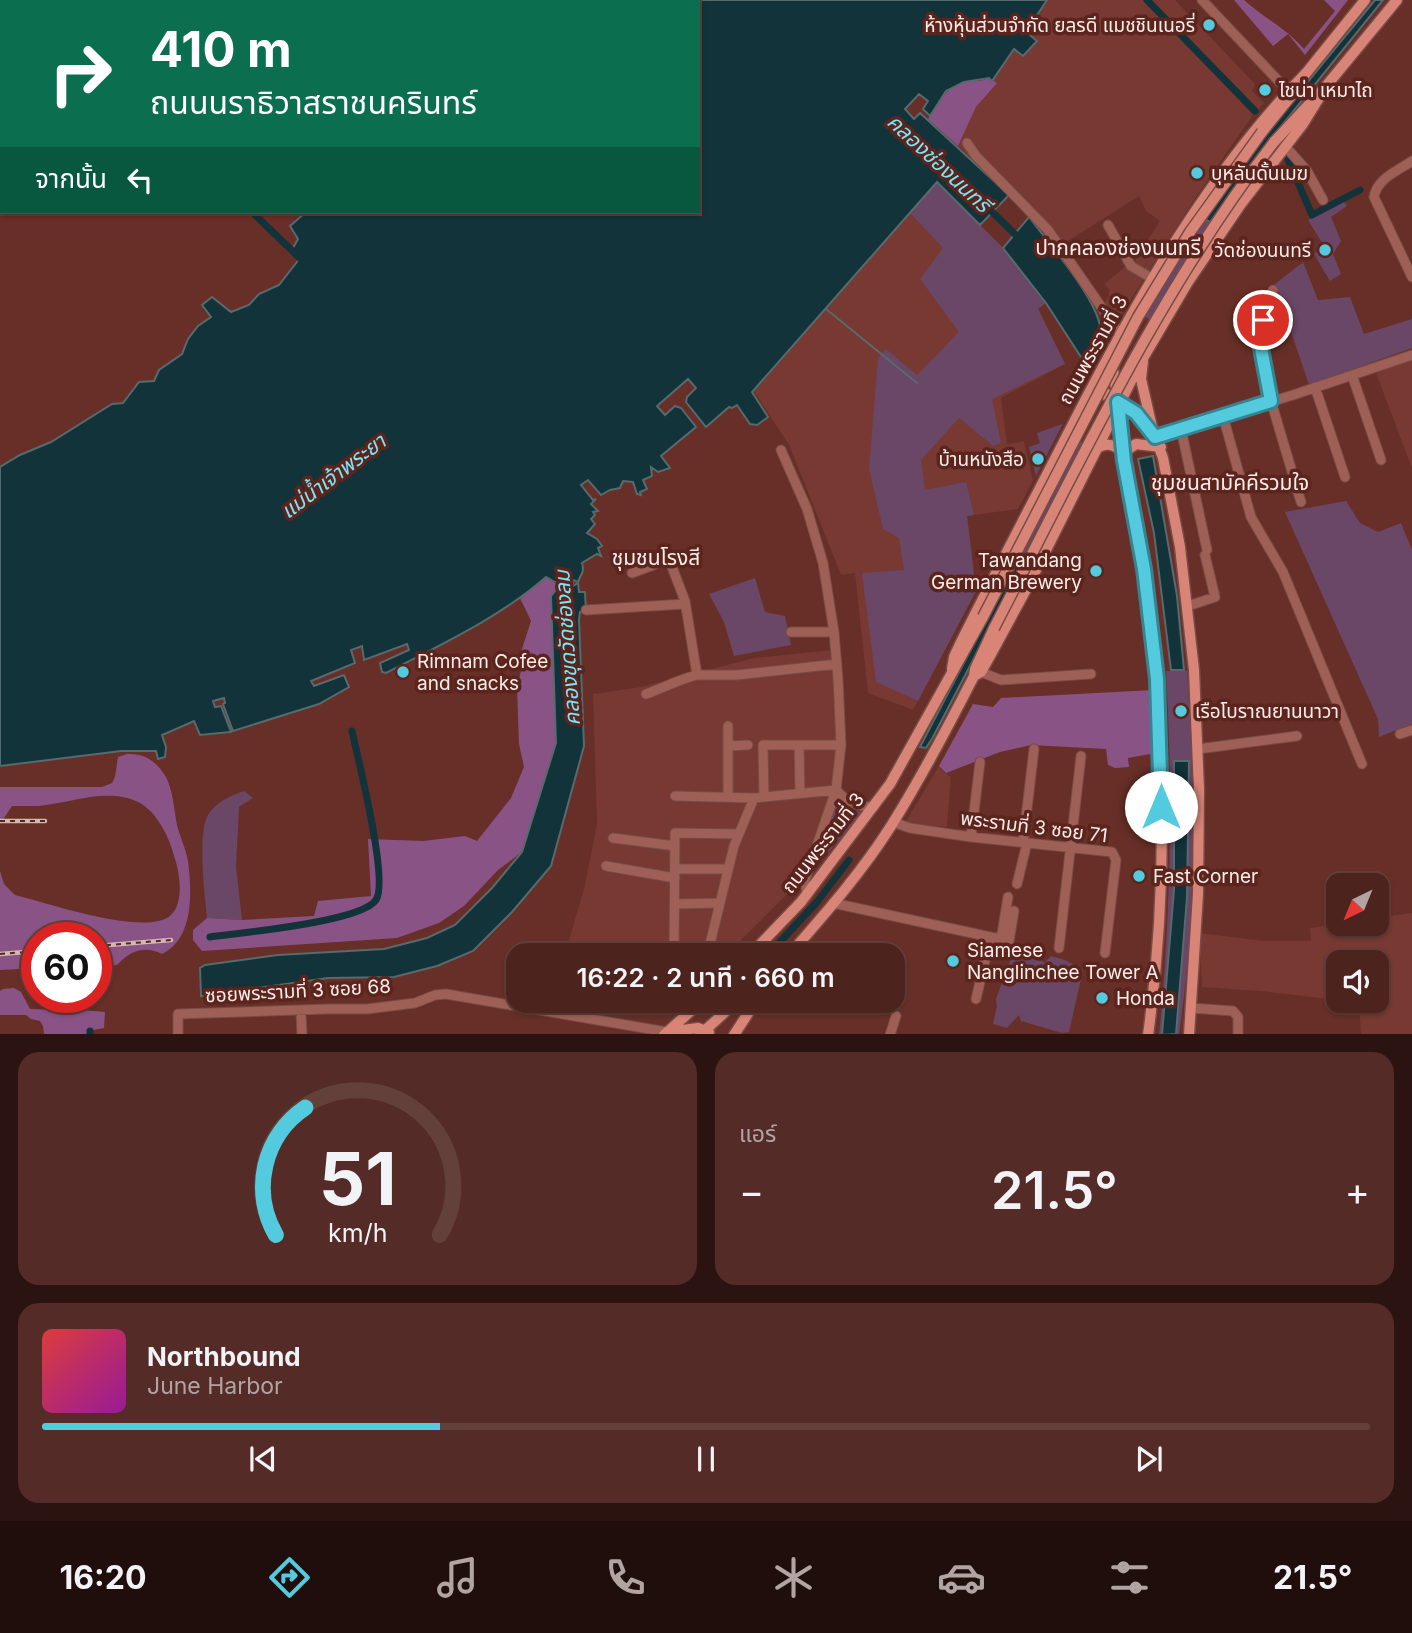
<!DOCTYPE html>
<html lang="th">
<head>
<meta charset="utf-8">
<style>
	:root { --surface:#4d231d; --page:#542b26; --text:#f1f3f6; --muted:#b3a4a4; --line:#64403b; --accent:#54cade }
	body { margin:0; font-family:Inter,"Noto Sans Thai",sans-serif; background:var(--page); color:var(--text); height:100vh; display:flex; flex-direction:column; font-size:26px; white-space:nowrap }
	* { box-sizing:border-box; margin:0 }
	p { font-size:23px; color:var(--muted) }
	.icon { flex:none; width:38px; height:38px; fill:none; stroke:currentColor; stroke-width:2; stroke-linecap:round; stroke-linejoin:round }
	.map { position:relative; height:1034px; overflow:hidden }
	.details { display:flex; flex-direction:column; gap:18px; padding:18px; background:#2a1310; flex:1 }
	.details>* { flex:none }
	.banner { position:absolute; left:0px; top:0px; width:700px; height:214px; box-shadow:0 2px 5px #0004,0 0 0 2px var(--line); background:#0b6e4f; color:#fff; overflow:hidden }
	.needle { width:46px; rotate:223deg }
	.tools { position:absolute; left:1326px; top:873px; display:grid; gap:14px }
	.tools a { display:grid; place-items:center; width:63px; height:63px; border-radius:14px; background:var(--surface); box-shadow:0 2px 5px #0004,0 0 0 2px var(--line); font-size:35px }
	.speed { position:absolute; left:21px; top:922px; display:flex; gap:14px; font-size:35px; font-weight:700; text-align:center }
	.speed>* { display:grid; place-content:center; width:91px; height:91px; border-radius:50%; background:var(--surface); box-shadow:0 2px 5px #0004,0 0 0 2px var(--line); line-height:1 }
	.speed .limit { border:10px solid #d22; background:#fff; color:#111 }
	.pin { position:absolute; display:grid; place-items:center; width:60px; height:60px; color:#fff; margin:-30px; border:4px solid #fff; border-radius:50%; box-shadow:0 2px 7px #0007 }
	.me { position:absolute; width:77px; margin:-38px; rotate:0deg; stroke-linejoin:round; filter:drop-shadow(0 0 5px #0008) }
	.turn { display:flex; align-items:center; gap:24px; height:147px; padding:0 35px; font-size:32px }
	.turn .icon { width:91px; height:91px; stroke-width:2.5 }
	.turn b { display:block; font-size:49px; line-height:60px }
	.then { display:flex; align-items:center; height:66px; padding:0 35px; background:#0003; gap:14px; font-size:26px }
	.big { font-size:52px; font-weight:600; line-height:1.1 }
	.details .widget { flex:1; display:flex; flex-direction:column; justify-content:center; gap:10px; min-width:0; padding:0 24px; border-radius:21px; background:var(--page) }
	.details .dial { align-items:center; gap:0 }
	.dial svg { height:182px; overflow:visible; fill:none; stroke:var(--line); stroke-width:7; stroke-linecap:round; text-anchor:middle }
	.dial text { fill:var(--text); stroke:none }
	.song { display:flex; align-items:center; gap:21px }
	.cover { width:84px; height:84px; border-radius:10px; background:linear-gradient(135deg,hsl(0 70% 55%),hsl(300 70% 35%)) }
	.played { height:7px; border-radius:4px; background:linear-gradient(90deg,var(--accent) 30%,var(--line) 30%) }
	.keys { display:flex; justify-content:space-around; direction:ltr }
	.heat { display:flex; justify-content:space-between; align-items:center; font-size:38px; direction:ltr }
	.details .tiles { flex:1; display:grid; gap:18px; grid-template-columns:1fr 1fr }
	.widget:last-child { grid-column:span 2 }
	.trip { position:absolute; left:506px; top:943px; width:399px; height:70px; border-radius:21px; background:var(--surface); box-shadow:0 2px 5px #0004,0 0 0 2px var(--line); font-weight:600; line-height:70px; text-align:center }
	.dock { display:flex; height:112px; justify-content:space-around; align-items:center; background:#1f0e0c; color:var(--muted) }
	.dock .icon { width:49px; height:49px }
	.dock .selected { color:var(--accent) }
	.dock b { font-size:32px; color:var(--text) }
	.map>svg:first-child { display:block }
</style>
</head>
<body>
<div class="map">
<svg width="1412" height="1035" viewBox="0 0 1412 1035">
	<rect width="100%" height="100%" fill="#672f27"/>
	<path fill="#773931" d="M1047,0H1146L1253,115L1191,204L1116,323L1104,303L1109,296V289L1104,284L1126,266L1130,268L1160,221L1146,211L1139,196L1065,243L1047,241L1009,195L958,146L976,107L996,83L992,81L1014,48L1036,40L1026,33Z
		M1150,0H1175L1255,84L1252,91L1264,103L1258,110Z
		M937,182L1003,248L1038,308L1065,364L1001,398L1007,444L1024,441L1033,481L1018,509L967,516L976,591L913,710L868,693L855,573L841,575L789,445L754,391Z
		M1412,359V466H1411L1376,373Z
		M833,650L837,736L835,779L803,872L787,894L726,955H587L567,947L585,885L597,823L593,694L641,687L754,658Z
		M939,766L941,770L951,777L947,827L905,823Z
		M1412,913V1034H1361L1359,1003L1345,1001H1377V962H1339V1000L1260,991L1202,987L1199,933L1264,941H1311L1310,928L1339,924H1377V918Z"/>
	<path fill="#6a4766" d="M937,182L1003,248L1046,303L1038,309L1065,364L992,399L1001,443L993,446L959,418L921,460L925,490L966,482L974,515L967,516L976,591L918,701L876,682L862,573L904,570L899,538L883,529L869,469L878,358L886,349L917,375L959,332L920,279L943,248L910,213Z
		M1343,200L1347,206L1331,217L1341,241L1333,254L1341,274L1330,281L1314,254L1324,246L1308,220Z
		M1205,219L1212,226L1151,321L1140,312Z
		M1303,262L1318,300L1350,297L1364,334L1412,319V348L1309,385L1275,284Z
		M1062,424V425L1036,476L1029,447L1040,443L1037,433Z
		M1074,438L1084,444L1026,563L1012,557Z
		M1346,501L1360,523L1378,532L1401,523L1412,550V724L1379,737L1378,719L1285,512Z
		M755,578L765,612L785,616L791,645L734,656L724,622L709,594Z
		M1166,671H1187C1195,791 1197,915 1179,1034H1176L1187,897L1189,762H1174V890L1162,1034L1159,1035C1171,914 1173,793 1166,671Z
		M244,791L253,798L239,807L236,867L242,920L207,918C205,896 197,833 208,815C216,802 230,796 244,791Z
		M839,800L846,810L862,812L813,871L836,803Z
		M1021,956L1045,962L1051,956L1065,960L1083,970L1069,1032L1062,1033L1021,1021L1019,1015L1007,1028L993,1024L997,1006L996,999L1011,958Z"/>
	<path fill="#8a5385" d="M1234,0H1244C1264,18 1287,29 1304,49L1335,11L1324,0H1348L1305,55L1288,34L1273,46Z
		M989,78L997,83L976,107L958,146L928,119C938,102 946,86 967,82C975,80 982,82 989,78Z
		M546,577L560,585L551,596L556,743L523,851L498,870L464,906L439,923L397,938L202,951L193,940V930L207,918L242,920L314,916L318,901L371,896L368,839L423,841L465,836L477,841L511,798L524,767L519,744L517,687L523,663L521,652L531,621L520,598Z
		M1153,690L1156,753L1128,758L1129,767L1115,768L1108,765L1106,749L1031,745L1000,752L946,773L939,766L973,704L993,707L1001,698Z
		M127,754C145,753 156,761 166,777C173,790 174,810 177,825C180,837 186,849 188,861C192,892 194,939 162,954C144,945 130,951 117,965L96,966V938H37V968L0,970V871L4,884L15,895C45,902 147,938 171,915C184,902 180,875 175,859C170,839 158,812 138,802C108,787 70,803 38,806C30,806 21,806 12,806L0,824V787H102L112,783L115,777L118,757Z
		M14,988L21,992L30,1009L63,1010L65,998H83L81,1010L105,1012L104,1028L88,1031V1034H44L43,1026L40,1021L31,1019L26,1015H0V991L3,989Z"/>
	<path fill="#113339" stroke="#576a6e" stroke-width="2" d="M468,0H1047L1026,32L1037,41L1023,56L1014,49L992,81L989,78L964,82L946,91L930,116L923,109L928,101L919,94L905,109L914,119L920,113L1009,195L980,225L937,182L752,392L768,417L757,425L750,424L737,405L732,408L729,407L706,427L686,402L687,397L696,388L688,379L657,406L665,415L675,406L681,408L696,427L661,456L670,468L658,472L651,467L652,476L643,480L647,489L640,492L641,495L637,494L633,482L623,481L620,488L610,490L601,495L588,480L581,485L593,500L596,499L591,504L598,511L593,512L595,515L591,519L595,524L587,533L597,539L602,546L598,548L601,556L597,554L582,563C585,573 580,575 578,582L573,580V586L578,583L579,592H585L586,612H580L579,620L584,746L551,866L512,912L473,951L437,966L394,977L328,978L201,996L200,968L205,965L278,955L384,949L427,938L455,925L492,888L522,852L556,743L551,596L560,585L546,577C499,618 440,645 386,673L382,672L380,663L409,650L407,644L364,660L362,646L351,650L355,663L311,681L314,686L344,675L349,687L319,704L233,731L223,704L225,703L224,698L213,701L215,707L221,706L231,732L200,735L194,721L162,735L166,747L165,757L158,759L156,751H121L0,766V467L20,455L51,442L112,404L123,403L139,382L154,381L159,370L182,354L188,339L198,326L211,317L202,305L212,297L231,312L249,305L259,294L279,285L300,258L293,248L298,239L290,226L306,212L316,214L328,212H698V2Z
		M1375,0H1383L1270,140L1210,222L1205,219C1256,142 1317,71 1375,0Z
		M1029,217C1046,240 1106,308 1100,335C1099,341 1093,349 1090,355L1081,357L1046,303L1003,248Z
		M1153,456L1177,596L1184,670H1171L1154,533L1138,459Z
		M1018,559L1024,562L933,737L926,748L920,747Z
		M1174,761H1189L1187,897L1176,1034L1162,1035L1174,890Z"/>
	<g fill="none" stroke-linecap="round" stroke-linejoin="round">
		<path stroke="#576a6e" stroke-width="2" d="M826,309L917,383"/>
		<path stroke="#113339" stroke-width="7" d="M223,0V2
			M1147,0L1255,111
			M1287,157L1312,215L1360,190
			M987,207L1021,240
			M252,212L306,264
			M210,937C239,933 361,922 376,900C389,881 358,759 352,731
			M767,956L817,902L849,860
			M90,1031V1035"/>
		<defs>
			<path id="minor" d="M1202,0L1288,91
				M967,143L976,156L1048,230L1120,334
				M1285,146L1307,171L1323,200
				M1412,161C1398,171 1377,178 1374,197L1412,277
				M1108,225L1131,266L1153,279
				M1273,290L1263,320L1260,343L1271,401L1301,502
				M1352,375L1381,460
				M1315,387L1345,477
				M1223,416L1251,517L1283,572L1362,764
				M1181,429L1207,550
				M1155,437L1293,395L1412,355
				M781,450L807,509L823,563L834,632L838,679L841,745L836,790L805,880L807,894
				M632,573L669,559L685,601L697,675H737L837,664
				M1188,606L1215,597L1205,555
				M586,610L685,604
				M791,632H834
				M981,672L1001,680L1091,674
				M646,694C664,688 679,679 697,675
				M1400,734L1412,730
				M799,745L800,793
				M728,746L748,745
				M1198,749L1297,736
				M836,790C847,802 857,807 874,807
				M675,796L754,798L836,790
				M728,796V726
				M764,797L763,745H841
				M893,822L910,828L971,837L1112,852L1116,860L1105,953
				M971,837L980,762
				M613,838L675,846
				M1023,843L1034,749
				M606,866L675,878
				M675,869H728
				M1017,884L1027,843
				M833,903L1009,941L1014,911
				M675,904L720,903
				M1001,940L1008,897
				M1059,948L1081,756
				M675,953L692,956
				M674,956L675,833L739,834
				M707,956L734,846L754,798
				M976,999L990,939
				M1191,1008L1233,1011L1238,1017V1035
				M301,1011L302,1035
				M178,1035V1014L327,1009H367L415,1003L435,995L446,994L667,1032
				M890,1035L896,1016"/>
			<path id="major" d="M1303,77L1365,0
				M1262,132L1291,96
				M1274,142L1327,85L1397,0
				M1143,361L1141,379L1152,427
				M1112,363C1118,397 1120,430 1125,463C1131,509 1143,554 1148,600C1165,743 1168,891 1148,1035
				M1090,396L1107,394L1112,396L1136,413L1155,437L1163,458L1180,547L1194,670L1199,790L1198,894L1189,1035
				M1099,447C1109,442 1115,446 1124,452
				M1124,452L1136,444L1161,447
				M952,669L954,657L962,640C993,578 1025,517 1057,455C1126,319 1199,183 1306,73
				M974,676L981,672L990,656L1028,586L1139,365L1188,282L1241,204L1303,124L1327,85
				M749,956L801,902L890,784L983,617
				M788,956C824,915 862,872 891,826C921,778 948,727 974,676L975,669L994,628
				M667,1032L698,1028L709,1032
				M664,1035L702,1001
				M700,1035L737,1001
				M734,1035L756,1001"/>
		</defs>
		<use href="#minor" stroke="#774c46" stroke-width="11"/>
		<use href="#major" stroke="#774c46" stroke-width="13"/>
		<use href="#minor" stroke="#9e6056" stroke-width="9"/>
		<use href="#major" stroke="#d88578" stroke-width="10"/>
		<defs>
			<path id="rail" d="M0,821H45
				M96,946L171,940
				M0,954L37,951"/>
		</defs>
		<use href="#rail" stroke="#d2b7b3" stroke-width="4.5"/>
		<use href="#rail" stroke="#5b241c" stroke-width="2" stroke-dasharray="5" stroke-linecap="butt"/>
		<defs>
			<path id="major-bridge" d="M983,617L1138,317L1190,232L1262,132
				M994,628C1080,462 1159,291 1274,142"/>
		</defs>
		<use href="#major-bridge" stroke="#774c46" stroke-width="13" stroke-linecap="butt"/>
		<use href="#major-bridge" stroke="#d88578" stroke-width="10"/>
	</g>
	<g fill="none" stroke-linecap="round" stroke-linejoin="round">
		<defs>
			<path id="route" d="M1161,807L1157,679L1144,569L1124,461L1118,402L1136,413L1155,437L1271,401L1260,343L1263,320"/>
		</defs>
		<use href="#route" stroke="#378390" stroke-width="18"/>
		<use href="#route" stroke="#54cade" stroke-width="12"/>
	</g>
	<g fill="#54cade" stroke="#5b241c" stroke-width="2.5">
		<circle cx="1209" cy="25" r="7"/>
		<circle cx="1265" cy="90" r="7"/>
		<circle cx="1197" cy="173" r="7"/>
		<circle cx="1325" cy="250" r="7"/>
		<circle cx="1038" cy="459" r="7"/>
		<circle cx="1096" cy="571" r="7"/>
		<circle cx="403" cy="672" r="7"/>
		<circle cx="1181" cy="711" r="7"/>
		<circle cx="1139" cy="876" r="7"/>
		<circle cx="953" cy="961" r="7"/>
		<circle cx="1102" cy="998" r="7"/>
	</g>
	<g text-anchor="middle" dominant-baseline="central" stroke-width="7" stroke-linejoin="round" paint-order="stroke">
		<g font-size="19" fill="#fbece9" stroke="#5b241c" text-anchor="start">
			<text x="1195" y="25" text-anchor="end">ห้างหุ้นส่วนจำกัด ยลรดี แมชชินเนอรี่</text>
			<text x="1279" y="90">ไชน่า เหมาไถ</text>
			<text x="1211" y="173">บุหลันดั้นเมฆ</text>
			<text x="1311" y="250" text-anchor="end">วัดช่องนนทรี</text>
			<text x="1024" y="459" text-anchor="end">บ้านหนังสือ</text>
			<text x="1082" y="560" text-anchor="end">Tawandang<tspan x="1082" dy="22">German Brewery</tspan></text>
			<text x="417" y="661">Rimnam Cofee<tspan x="417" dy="22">and snacks</tspan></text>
			<text x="1195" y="711">เรือโบราณยานนาวา</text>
			<text x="1153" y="876">Fast Corner</text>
			<text x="967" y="950">Siamese<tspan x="967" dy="22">Nanglinchee Tower A</tspan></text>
			<text x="1116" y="998">Honda</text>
		</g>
		<g font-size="19" fill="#fbece9" stroke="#5b241c">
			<text transform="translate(1093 350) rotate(-61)">ถนนพระรามที่ 3</text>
			<text transform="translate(1034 827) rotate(7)">พระรามที่ 3 ซอย 71</text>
			<text transform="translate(823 843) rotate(-52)">ถนนพระรามที่ 3</text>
			<text transform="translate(298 991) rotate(-3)">ซอยพระรามที่ 3 ซอย 68</text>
		</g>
		<g font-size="21" font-style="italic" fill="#78e7fa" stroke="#5b241c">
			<text transform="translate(939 163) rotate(43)">คลองช่องนนทรี</text>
			<text transform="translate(333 476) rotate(-37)">แม่น้ำเจ้าพระยา</text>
			<text transform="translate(567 648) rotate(-94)">คลองขุดวัดช่องลม</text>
		</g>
		<g font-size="21" fill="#fbece9" stroke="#5b241c">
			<text x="1118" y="247">ปากคลองช่องนนทรี</text>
			<text x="1230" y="482">ชุมชนสามัคคีรวมใจ</text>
			<text x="656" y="557">ชุมชนโรงสี</text>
		</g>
	</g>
</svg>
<div class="tools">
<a><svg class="needle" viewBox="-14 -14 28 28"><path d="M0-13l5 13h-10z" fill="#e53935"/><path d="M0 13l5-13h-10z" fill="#b3a4a4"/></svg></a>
<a><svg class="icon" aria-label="sound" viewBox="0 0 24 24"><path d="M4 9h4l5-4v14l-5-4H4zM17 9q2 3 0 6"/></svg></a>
</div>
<div class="speed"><div class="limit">60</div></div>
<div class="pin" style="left:1263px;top:320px;background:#d93025"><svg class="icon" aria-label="arrive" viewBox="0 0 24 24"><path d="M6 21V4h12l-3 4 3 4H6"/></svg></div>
<svg class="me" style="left:1161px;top:807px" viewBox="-20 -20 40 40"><circle r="19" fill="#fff"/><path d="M0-13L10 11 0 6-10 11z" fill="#54cade"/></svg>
<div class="trip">16:22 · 2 นาที · 660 m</div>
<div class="banner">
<div class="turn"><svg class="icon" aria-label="right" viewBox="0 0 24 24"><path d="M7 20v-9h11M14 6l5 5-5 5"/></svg><div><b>410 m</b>ถนนนราธิวาสราชนครินทร์</div></div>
<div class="then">จากนั้น<svg class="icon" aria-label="left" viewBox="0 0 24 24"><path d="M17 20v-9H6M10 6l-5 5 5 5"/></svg></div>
</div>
</div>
<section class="details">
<div class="tiles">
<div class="widget dial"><svg viewBox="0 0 100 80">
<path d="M14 69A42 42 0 1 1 86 69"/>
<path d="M14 69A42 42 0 0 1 27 13" stroke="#54cade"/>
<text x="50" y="56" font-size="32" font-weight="700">51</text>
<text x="50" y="72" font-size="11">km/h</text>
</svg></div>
<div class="widget"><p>แอร์</p>
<div class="heat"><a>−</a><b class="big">21.5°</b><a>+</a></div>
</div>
<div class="widget">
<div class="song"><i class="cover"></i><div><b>Northbound</b><p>June Harbor</p></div></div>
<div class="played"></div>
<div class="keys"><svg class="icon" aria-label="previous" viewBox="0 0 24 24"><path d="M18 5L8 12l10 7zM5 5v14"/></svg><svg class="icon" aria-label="pause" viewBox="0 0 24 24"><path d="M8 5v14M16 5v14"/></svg><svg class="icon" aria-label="next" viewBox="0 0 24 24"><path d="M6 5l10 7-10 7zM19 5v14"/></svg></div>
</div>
</div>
</section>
<nav class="dock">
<b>16:20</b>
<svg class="icon selected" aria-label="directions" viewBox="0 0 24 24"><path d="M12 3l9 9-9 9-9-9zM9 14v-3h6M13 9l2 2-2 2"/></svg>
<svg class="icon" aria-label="music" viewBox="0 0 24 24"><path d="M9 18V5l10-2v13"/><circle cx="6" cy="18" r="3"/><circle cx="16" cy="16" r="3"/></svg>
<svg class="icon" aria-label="phone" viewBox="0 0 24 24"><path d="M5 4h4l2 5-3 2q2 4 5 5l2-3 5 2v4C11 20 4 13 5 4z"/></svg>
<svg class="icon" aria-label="climate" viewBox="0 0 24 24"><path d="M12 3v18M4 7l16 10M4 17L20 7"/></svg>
<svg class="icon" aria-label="car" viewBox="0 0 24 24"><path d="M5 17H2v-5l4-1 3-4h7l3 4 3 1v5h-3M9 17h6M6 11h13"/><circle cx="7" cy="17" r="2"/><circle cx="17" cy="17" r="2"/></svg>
<svg class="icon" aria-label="filters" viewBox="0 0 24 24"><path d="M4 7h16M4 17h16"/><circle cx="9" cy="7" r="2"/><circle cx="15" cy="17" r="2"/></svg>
<b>21.5°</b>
</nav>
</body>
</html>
